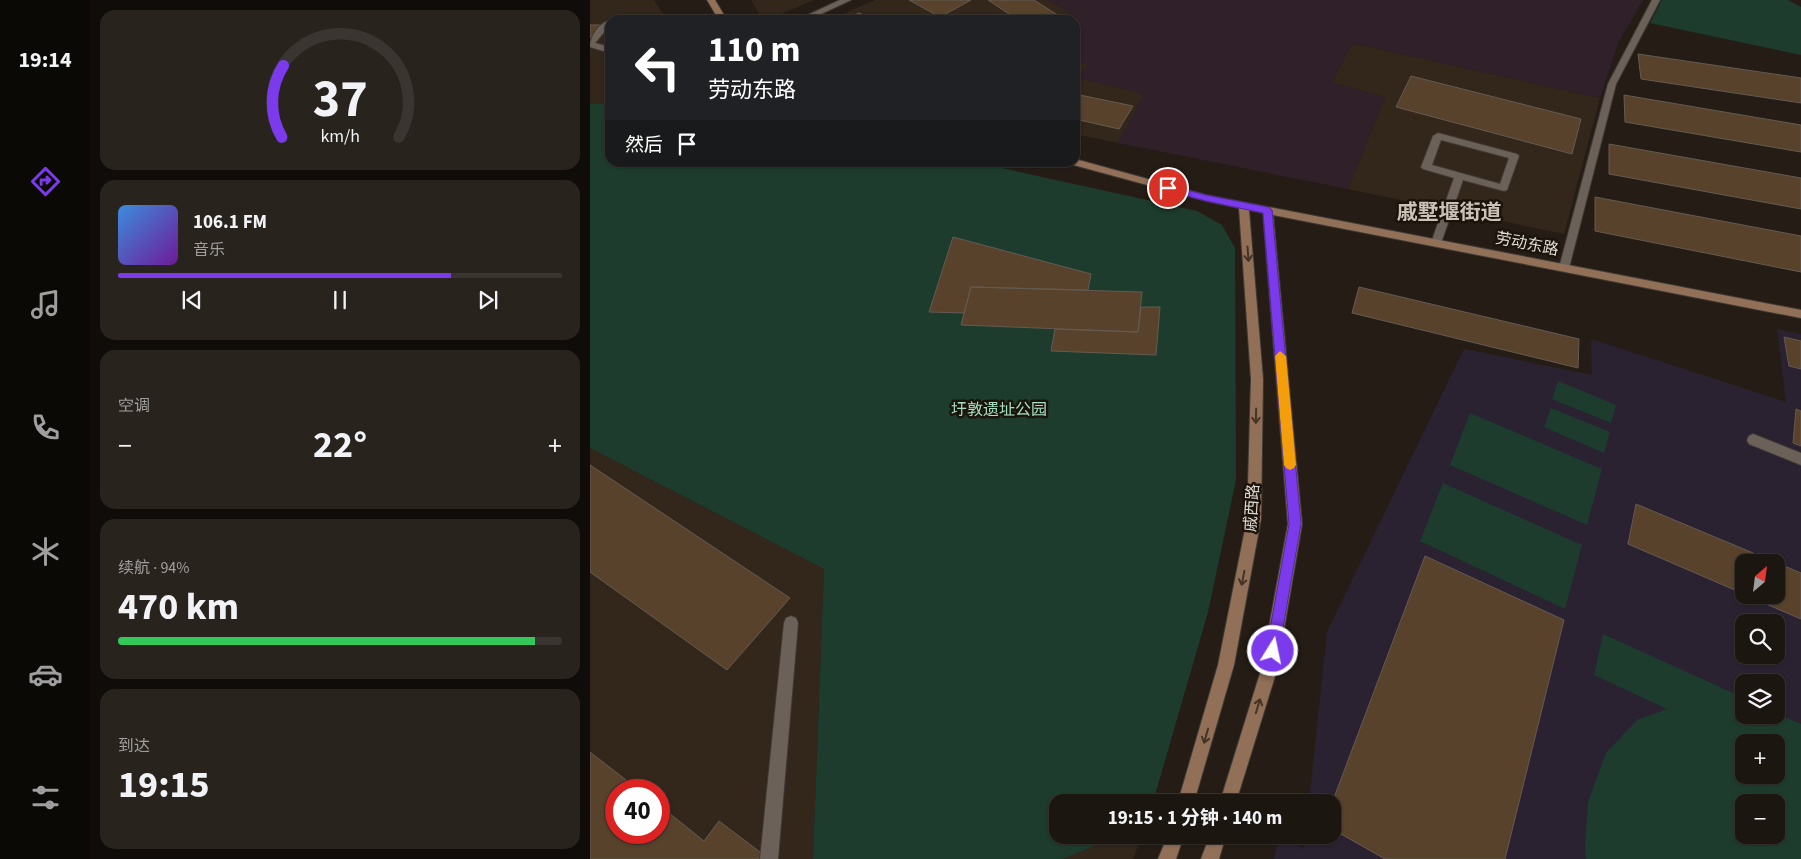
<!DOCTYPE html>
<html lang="zh">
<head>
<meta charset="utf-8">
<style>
	:root { --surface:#1c1610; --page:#29231e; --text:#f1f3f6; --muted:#a09f9f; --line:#3a3530; --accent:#7c3aed }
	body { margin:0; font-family:"Source Sans 3","Noto Sans SC",sans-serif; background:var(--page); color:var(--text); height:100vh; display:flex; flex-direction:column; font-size:19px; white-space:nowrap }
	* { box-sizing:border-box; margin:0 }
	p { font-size:16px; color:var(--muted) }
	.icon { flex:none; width:28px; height:28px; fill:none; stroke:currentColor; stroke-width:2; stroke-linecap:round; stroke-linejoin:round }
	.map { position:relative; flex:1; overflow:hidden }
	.drawer { display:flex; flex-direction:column; gap:10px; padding:10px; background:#0f0c09; width:500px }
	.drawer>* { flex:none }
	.hud { position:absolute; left:15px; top:15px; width:475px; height:152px; border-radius:15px; box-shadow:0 1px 4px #0004,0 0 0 1px var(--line); background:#202124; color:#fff; overflow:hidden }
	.needle { width:32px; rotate:28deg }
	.buttons { position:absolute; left:1145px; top:554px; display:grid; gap:10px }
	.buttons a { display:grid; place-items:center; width:50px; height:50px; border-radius:10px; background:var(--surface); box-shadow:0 1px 4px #0004,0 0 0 1px var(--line); font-size:25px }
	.speed { position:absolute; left:15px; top:779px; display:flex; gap:10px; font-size:25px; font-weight:700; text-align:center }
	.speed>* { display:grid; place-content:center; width:65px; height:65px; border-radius:50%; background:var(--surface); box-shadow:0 1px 4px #0004,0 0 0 1px var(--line); line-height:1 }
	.speed .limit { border:8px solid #d22; background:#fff; color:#111 }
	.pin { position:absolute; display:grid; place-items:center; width:42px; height:42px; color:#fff; margin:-21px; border:2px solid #fff; border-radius:50%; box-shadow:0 1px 5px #0007 }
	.me { position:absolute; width:55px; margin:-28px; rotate:10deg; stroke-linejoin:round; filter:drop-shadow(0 0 4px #0008) }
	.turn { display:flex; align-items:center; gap:18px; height:105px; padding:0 20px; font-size:22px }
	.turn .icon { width:65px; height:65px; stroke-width:2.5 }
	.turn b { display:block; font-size:35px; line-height:42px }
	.then { display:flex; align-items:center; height:48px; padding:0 20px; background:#0003; gap:10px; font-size:19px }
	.big { font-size:38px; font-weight:700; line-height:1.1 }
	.drawer .tile { flex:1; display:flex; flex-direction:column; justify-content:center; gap:8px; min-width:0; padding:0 18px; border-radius:15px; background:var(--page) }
	.drawer .dial { align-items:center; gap:0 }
	.dial svg { height:130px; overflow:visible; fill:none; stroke:var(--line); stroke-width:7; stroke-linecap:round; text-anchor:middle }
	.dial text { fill:var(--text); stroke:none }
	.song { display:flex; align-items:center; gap:15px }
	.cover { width:60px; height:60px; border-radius:8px; background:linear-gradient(135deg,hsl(210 70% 55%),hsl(280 70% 35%)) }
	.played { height:5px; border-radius:2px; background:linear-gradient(90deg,var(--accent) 75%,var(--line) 75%) }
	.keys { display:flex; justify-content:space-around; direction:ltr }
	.heat { display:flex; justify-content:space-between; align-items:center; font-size:28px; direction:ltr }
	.charge { height:8px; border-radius:4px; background:linear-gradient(90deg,#34c759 94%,var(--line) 0) }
	.trip { position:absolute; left:459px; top:794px; width:292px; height:50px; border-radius:15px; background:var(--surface); box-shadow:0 1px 4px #0004,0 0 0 1px var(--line); font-weight:700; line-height:50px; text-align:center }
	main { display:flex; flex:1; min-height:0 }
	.tabs { display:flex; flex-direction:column; width:90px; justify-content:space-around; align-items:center; background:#0b0906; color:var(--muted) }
	.tabs .icon { width:35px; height:35px }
	.tabs .active { color:var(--accent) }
	.tabs b { font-size:22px; color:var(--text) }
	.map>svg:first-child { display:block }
</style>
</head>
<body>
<main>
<nav class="tabs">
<b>19:14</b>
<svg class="icon active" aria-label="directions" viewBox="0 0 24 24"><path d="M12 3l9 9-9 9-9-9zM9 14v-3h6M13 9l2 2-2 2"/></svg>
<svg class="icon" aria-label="music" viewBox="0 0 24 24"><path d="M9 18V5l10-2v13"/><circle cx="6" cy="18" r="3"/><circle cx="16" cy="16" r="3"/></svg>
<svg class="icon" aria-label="phone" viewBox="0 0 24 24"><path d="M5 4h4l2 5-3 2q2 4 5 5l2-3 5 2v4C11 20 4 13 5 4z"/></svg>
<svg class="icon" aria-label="climate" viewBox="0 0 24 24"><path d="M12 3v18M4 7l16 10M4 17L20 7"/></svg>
<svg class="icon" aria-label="car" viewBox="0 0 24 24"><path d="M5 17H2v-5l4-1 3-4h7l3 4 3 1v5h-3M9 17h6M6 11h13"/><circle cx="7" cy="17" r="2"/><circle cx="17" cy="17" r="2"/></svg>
<svg class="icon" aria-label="filters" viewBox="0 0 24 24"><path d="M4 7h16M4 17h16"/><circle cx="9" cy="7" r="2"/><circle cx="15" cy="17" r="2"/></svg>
</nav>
<section class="drawer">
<div class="tile dial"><svg viewBox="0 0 100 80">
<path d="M14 69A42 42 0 1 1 86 69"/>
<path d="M14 69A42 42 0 0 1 15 25" stroke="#7c3aed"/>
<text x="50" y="56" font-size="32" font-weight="700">37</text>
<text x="50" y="72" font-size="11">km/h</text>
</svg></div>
<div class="tile">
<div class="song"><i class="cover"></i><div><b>106.1 FM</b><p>音乐</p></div></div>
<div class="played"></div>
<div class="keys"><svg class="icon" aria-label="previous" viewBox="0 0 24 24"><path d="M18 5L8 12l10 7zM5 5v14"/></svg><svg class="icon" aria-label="pause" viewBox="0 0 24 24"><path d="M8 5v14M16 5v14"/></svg><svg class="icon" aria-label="next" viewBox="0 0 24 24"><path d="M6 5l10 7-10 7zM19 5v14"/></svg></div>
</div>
<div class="tile"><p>空调</p>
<div class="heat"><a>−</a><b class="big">22°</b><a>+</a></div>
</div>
<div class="tile"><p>续航 · 94%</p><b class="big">470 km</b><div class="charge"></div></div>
<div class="tile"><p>到达</p><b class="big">19:15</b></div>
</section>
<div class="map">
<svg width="1211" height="859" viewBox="0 0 1211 859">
	<rect width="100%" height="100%" fill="#251d15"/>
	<path fill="#33271b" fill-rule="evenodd" d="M0,0H64L77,20H20V104H0Z
		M161,0H224L184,17L176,18L170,15Z
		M285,0H458L487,16L479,20H239Z
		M762,43L1010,98L974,234L758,189L795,97L742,83Z
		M485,61L499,65L488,78L555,94L528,143L485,134Z
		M0,448L234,569L223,859H0ZM26,790H69V832H26Z
		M530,835H552L543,859H473Z"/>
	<path fill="#30202a" d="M458,0H1053L1028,43L1010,98L762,43L742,83L795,97L758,189L528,143L554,94L488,78L499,65L485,61V20H479L486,16Z"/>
	<path fill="#2a2231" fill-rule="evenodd" d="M1187,329L1211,334V859H684L689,835H692L714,849L715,835H742V802H719L737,632L874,349L1002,375L1001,339L1196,402ZM1154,562H1186V595H1154ZM1154,622H1186V655H1154ZM1154,682H1186V715H1154ZM1154,742H1186V775H1154ZM1154,802H1186V835H1154Z"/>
	<path fill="#1d3c2d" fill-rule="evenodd" d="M1072,0H1198L1211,7V55L1060,23Z
		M0,104H20V162L389,163L607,211L632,225L645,248L646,480L618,612L563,802H468V835H530L473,859H223L234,569L0,448Z
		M968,381L1026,405L1021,423L962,399Z
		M961,408L1020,432L1014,453L954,427Z
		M880,413L1012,469L997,525L860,465Z
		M853,483L992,545L975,609L830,541Z
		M1013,634L1154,698V715H1186V713L1211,724V859H996L995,846L998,802L1016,753L1047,720L1077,709L1004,675ZM1186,742V775H1154V742ZM1154,802H1186V835H1154Z"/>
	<path fill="#58422c" stroke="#645b52" d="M319,0H381L350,17Z
		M398,0H444L474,19L428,20Z
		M269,13L285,20H254Z
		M0,25H10L0,38Z
		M1048,54L1211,78V103L1051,79Z
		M821,76L991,119L982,154L806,107Z
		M485,94L543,106L529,129L485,119Z
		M1034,95L1211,125V152L1035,122Z
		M1019,144L1211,178V209L1019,174Z
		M1005,197L1211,236V272L1005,231Z
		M363,237L501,274L498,290L381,287L374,313L339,312Z
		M381,287L552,292L548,332L371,325Z
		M769,287L989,339L988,368L762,313Z
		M551,307H570L566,355L461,351L465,329L548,332Z
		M1194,337L1211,341V369L1199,366Z
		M1206,409L1211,411V446L1203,443Z
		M0,465L200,598L137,670L0,572Z
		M1046,504L1211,573V619L1155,595H1186V562H1154V594L1038,544Z
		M835,556L974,620L915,859H795L742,829V803Z
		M0,752L49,790H26V832H69V805L114,841L129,821L174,855L171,859H0Z"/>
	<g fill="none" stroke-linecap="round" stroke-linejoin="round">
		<defs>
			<path id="lane" d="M1062,0H1070L1026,84L979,268L978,271H970L969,268L1018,84Z
				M20,20V25L5,43L20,47V53L0,47C0,36 10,21 22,20Z
				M848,133L927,154L929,156L917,190L914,191L873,180L851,243L846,247L841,243L864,178L833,169L831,167L843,136ZM851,140L919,158L910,184L842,165Z
				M1163,434L1211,453V465L1159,444L1157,440L1159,436Z
				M201,616L206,618L208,623L188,859H170L194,623L196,618Z"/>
			<path id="street" d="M250,0H261L218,20H207Z"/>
			<path id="secondary" d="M117,0H125L137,20H129Z
				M485,159L616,195L1211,310V318L683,215L712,524L687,670L646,802H630L671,670L698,524L673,213L659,210L673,379L671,519L644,665L604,802H588L628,665L657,519L661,379L649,208L616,201L480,164L479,162H485Z
				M578,835H594L586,859H568Z
				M620,835H636L629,859H611Z"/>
		</defs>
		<use href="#lane" stroke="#3f3a35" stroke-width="2"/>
		<use href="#street" stroke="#3f3a35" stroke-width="2"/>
		<use href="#secondary" stroke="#3f3a35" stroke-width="2"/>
		<use href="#lane" fill="#6b6159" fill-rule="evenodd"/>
		<use href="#street" fill="#6b6159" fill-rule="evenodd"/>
		<use href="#secondary" fill="#917057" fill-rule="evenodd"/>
	</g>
	<defs><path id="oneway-shaft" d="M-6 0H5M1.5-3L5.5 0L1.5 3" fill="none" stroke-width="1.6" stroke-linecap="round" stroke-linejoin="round" transform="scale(1.25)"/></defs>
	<g stroke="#443426">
		<use href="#oneway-shaft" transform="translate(658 254) rotate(86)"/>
		<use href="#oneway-shaft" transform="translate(666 416) rotate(91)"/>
		<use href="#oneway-shaft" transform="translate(653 578) rotate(101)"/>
		<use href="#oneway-shaft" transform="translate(668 706) rotate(-73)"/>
		<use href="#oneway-shaft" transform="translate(616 736) rotate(106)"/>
	</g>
	<path fill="#7c3aed" stroke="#51269a" d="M578,185L616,195L678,207L682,210L711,524L689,651L687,656L683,658L678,656L676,651L699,524L673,213L616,201L575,190V186Z"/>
	<path fill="#f59e0b" d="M690,351L696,356L706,465L704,468L700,470L696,468L694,465L685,356Z"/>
	<g text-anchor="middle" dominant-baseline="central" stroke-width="5" stroke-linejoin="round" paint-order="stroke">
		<g font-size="16" fill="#dfdad4" stroke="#1b140c">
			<text transform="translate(937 244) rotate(11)">劳动东路</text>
			<text transform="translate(662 508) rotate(-86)">戚西路</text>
		</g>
		<g font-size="16" fill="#a3e0c1" stroke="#1b140c">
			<text x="409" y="410">圩敦遗址公园</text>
		</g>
		<g font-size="21" font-weight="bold" fill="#ccc2b8" stroke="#1b140c">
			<text x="859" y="212">戚墅堰街道</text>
		</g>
	</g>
</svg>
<div class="buttons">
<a><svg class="needle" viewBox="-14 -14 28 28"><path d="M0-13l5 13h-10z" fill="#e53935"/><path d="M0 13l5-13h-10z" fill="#a09f9f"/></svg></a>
<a><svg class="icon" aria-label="search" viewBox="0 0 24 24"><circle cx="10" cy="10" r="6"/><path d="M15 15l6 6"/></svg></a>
<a><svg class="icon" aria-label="layers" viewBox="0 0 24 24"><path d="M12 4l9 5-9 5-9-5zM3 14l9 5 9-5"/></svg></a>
<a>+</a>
<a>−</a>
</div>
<div class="speed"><div class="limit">40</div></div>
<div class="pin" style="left:578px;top:188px;background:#d93025"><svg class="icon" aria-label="arrive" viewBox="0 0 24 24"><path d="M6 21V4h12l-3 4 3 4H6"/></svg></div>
<svg class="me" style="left:683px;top:651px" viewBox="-20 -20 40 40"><circle r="17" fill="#7c3aed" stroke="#fff" stroke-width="3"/><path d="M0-11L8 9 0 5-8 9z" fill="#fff"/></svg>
<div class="trip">19:15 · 1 分钟 · 140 m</div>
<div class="hud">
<div class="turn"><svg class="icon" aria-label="left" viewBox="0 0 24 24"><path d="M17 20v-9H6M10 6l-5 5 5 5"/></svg><div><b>110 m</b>劳动东路</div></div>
<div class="then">然后<svg class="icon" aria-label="arrive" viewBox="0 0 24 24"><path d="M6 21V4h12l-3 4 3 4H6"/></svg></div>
</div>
</div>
</main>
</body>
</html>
